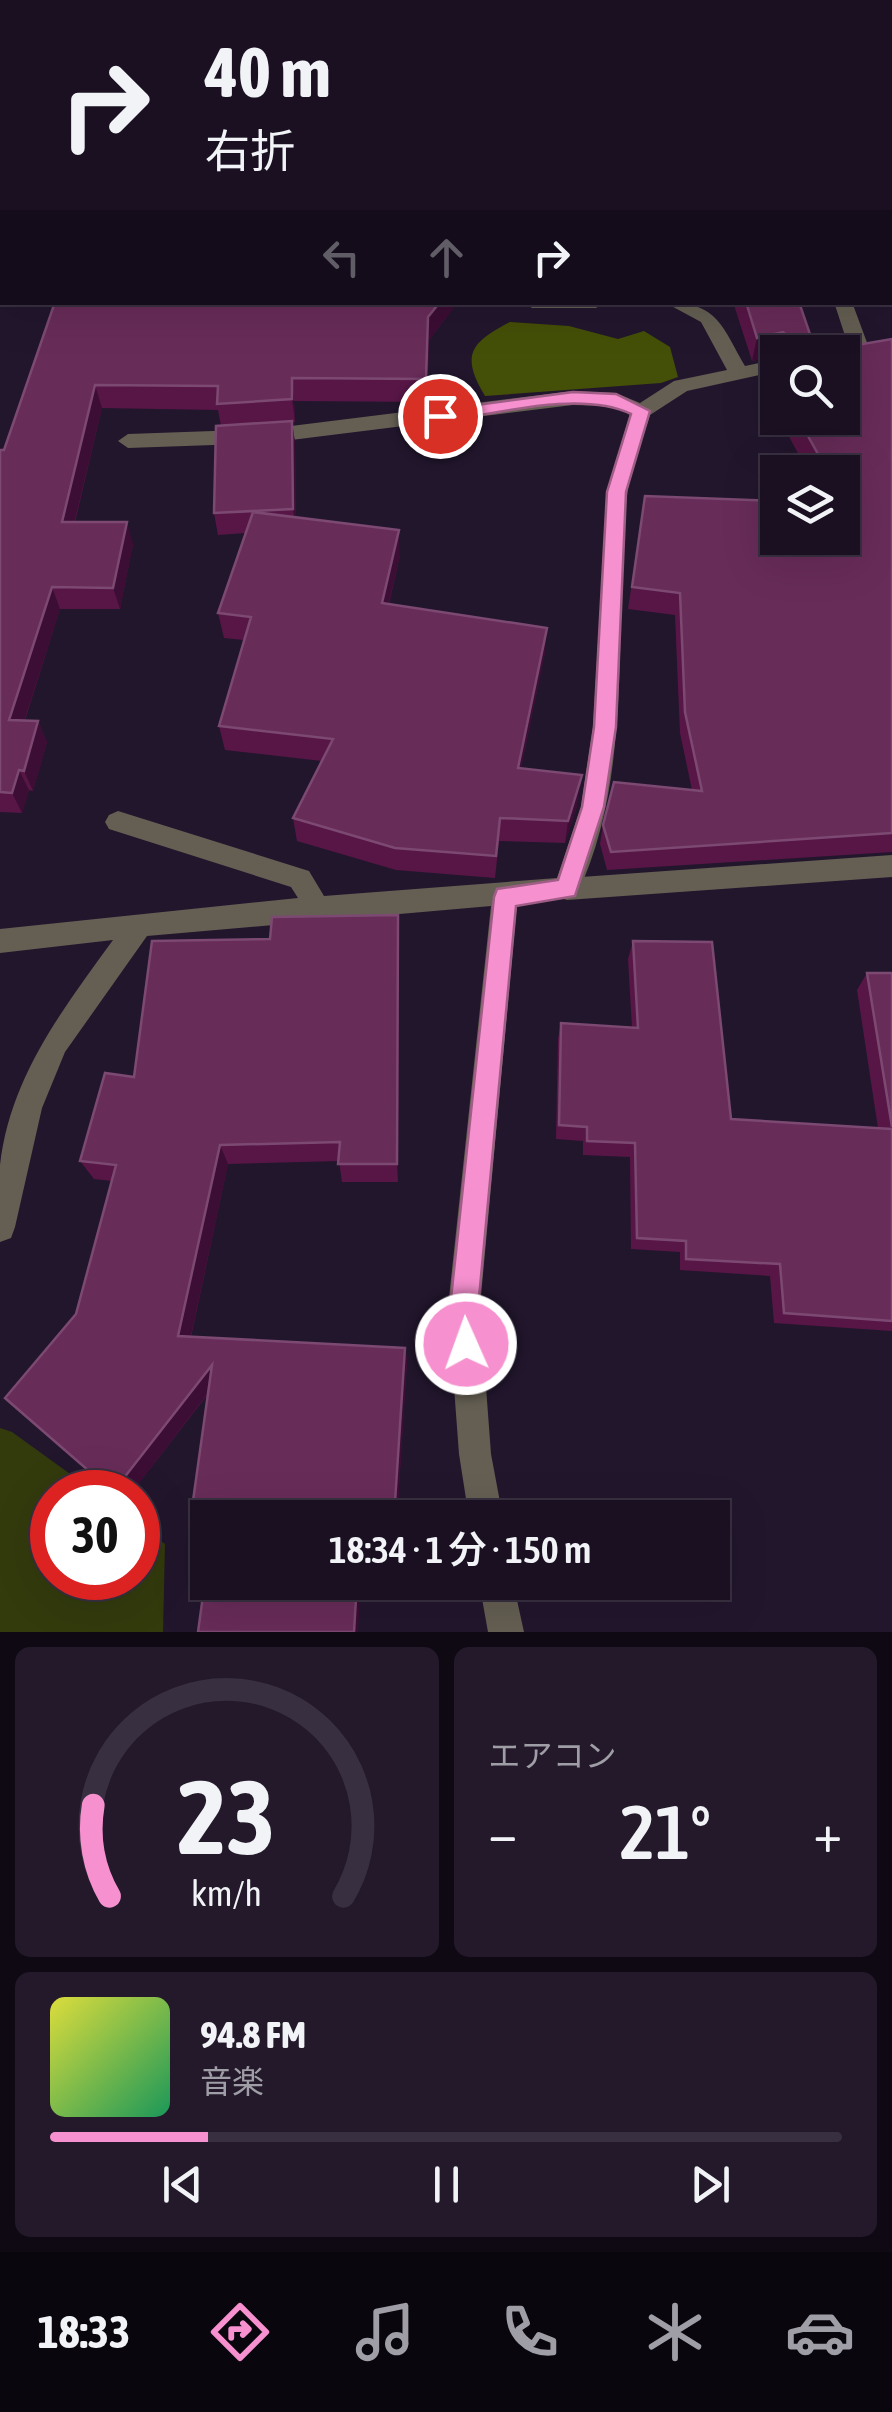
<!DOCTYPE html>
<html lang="ja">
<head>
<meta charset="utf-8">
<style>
	:root { --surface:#1a1022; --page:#23192a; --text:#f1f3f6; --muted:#9f9da5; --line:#383040; --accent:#f690cf }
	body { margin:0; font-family:"Asap Condensed","Noto Sans JP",sans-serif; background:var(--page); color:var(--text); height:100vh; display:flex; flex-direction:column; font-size:38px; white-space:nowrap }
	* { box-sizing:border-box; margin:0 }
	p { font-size:32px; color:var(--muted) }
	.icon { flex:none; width:55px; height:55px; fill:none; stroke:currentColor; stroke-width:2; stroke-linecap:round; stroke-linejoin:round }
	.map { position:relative; height:1632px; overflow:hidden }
	.details { display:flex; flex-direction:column; gap:15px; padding:15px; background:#0e0913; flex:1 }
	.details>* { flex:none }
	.guide { position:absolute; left:0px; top:0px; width:892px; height:305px; box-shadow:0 10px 40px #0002,0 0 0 2px var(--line); background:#1a1022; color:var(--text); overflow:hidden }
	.fabs { position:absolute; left:760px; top:335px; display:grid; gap:20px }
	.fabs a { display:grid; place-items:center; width:100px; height:100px; border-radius:0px; background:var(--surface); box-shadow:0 10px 40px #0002,0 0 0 2px var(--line); font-size:50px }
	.speed { position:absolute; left:30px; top:1470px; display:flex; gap:20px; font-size:50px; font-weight:700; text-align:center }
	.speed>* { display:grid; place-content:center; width:130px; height:130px; border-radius:50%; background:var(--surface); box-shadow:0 10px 40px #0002,0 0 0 2px var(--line); line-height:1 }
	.speed .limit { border:15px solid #d22; background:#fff; color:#111 }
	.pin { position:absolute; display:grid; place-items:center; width:85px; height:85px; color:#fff; margin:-42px; border:5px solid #fff; border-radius:50%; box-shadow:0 2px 10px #0007 }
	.me { position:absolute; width:110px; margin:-55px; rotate:358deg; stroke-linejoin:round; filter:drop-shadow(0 0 8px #0008) }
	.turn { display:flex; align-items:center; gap:35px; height:210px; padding:0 40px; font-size:45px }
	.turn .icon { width:130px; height:130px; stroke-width:2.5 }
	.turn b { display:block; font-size:70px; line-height:85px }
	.lanes { display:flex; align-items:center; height:95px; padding:0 40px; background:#0003; justify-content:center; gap:50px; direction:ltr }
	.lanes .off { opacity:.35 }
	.big { font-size:75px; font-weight:600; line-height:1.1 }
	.details .tile { flex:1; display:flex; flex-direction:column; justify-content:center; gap:15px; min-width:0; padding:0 35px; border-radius:15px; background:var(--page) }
	.details .dial { align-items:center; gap:0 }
	.dial svg { height:260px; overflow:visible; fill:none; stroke:var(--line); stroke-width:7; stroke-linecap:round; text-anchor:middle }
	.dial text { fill:var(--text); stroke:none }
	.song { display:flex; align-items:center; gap:30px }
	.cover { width:120px; height:120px; border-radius:15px; background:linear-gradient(135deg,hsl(60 70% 55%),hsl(150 70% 35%)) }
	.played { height:10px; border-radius:5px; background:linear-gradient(90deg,var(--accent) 20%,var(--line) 20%) }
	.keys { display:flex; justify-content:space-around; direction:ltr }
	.heat { display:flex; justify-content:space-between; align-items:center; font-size:55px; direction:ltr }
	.details .tiles { flex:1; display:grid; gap:15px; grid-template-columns:1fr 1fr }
	.tile:last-child { grid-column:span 2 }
	.trip { position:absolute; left:190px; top:1500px; width:540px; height:100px; border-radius:0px; background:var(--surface); box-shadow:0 10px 40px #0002,0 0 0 2px var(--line); font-weight:600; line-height:100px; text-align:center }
	.tab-bar { display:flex; height:160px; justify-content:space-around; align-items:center; background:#0a060e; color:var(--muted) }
	.tab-bar .icon { width:70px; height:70px }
	.tab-bar .current { color:var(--accent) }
	.tab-bar b { font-size:45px; color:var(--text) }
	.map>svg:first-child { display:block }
</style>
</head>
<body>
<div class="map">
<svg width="892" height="1632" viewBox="0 0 892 1632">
	<rect width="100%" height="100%" fill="#22162d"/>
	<path fill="#333b0d" d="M0,1428L12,1432L95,1492H52V1578H138V1524L165,1544L163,1632H0Z"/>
	<path fill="#444f07" d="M510,322L569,326L618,339L644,331L670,347L678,377L661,383L485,396C460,355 471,342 510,322Z"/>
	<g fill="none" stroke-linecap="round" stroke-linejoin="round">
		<path fill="#655f53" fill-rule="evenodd" d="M892,855V877L567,900L558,897L554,889L558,881L567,878Z"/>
		<path fill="#655f53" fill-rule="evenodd" d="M523,302H605L596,308H532Z
			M664,302C717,302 721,324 745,366L778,359V371L687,391L650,415C642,441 630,469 627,496C613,628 635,773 576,897L517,904L480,1307L491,1454L503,1518H469L459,1454L448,1307L491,906L147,936L65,1052L42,1108L15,1227L11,1238L0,1242C0,1217 0,1190 0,1165C10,1077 63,1009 113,940L0,953V929L298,898L291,887L109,829L105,822L109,815L118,811L309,871L324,896L557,878L581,807L593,727L607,492L630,414L613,406L573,405L267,443L128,448L118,441L128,434L267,429L573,391L616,393L640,403L674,381L727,370L701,322Z
			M834,302H852L869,348L866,352H852L849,348Z
			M479,1582H513L524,1632H488Z"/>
	</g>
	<path fill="#581647" d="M890,4H892V254L890,247Z
		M0,18H2V261H0Z
		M55,302H458L429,340L427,402L294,401L295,422H292L295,443L296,517L400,555L389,604L545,652L521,768L577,806L565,843L499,841L495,878L396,870L297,841L293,818L322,761L225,750L219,726L244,640L224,638L218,613L246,533L218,535L214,513L221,426L218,410L102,408L75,522L133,544L120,609H60L25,720L38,721L47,742L33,791L29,790L22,813L0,812V450H4Z
		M733,302H799L816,352L892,339V852L607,870L600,844L603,825L692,790L680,733L675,615L628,609L645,496L842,538V472H808L779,418H842L778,352V415L758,379L763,358L752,361Z
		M399,939L398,1182H342L339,1161L228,1164L191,1337L405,1348L407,1360L397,1518H213V1515H203L192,1508L208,1394L132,1492L76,1314L112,1181L94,1179L80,1161L134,1077Z
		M633,941L731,1119L878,1128L857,990L867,973H892V1331L774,1323L770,1276L680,1270V1252L631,1249L630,1157L583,1155V1141L556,1139L558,1039L561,1023L632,1027L628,959Z"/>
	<path fill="#3c0d35" d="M440,302H458L429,340L427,402L428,317Z
		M783,332L777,355L752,361L757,338Z
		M292,378L294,401L295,422L292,399Z
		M95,385L102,408L69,544L62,522Z
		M292,421L295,443L296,530L293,509Z
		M127,522L133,544L120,609L113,588Z
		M399,530L400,555L383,627L382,603Z
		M52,587L60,609L18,740L9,720Z
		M547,628L545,652L516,791L518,768Z
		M38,721L47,742L33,791L24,771Z
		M19,770L29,790L22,813L12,793Z
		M581,783L577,806L565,843L568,821Z
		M398,915L399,939L398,1182L397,1164Z
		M220,1145L228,1164L188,1349L178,1336Z
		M405,1348L407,1360L397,1518H394Z
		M212,1365L221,1376L132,1492H113Z
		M357,1582H361L358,1632H354Z"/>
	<path fill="#682c59" stroke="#7c4972" stroke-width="2.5" d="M71,0H851L852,2H69Z
		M890,4H892V206L890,199Z
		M0,18H2V237H0Z
		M55,302H440L428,317L426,379L292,378V399L217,404L218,386L95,385L62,522H127L113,588L52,587L9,720L38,721L24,771L19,770L12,793L0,792V450H4Z
		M746,302H799L816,352L892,339V833L611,852L603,825L614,782L702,791L685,712L680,593L632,587L645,496L778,501V538H842V504H845L842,499V472H828L798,418H842V352H778L787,350L788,336L783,332L757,338Z
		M778,353V381L764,356Z
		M292,421L293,509L214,513L216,426Z
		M253,512L399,530L382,603L547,628L518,768L582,775L568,821L500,818L496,856L395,848L293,818L333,739L219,726L251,617L218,613Z
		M398,915L397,1164H338L340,1142L220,1145L178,1336L405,1348L394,1518L362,1516V1518H213L214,1509L192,1508L212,1365L113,1492L5,1398L76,1314L116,1165L80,1161L105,1073L134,1077L152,941L270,939L272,917Z
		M633,941L712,942L731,1119L892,1129V1321L784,1313L780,1264L686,1259V1241L637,1238L635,1143L587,1141V1127L559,1125L561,1023L638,1028Z
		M867,973H892V1127Z
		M208,1559V1582H357L354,1632H198Z"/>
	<path fill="#f690cf" stroke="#a05e87" stroke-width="2.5" d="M573,392L616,394L650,411L626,492L616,727L604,807L575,896L516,906L478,1308L481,1344L477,1354L466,1359L456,1354L450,1308L494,897L497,889L558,880L582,807L594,727L607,492L631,414C580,390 496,414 440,422L431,416L440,410Z"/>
</svg>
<div class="fabs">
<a><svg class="icon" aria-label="search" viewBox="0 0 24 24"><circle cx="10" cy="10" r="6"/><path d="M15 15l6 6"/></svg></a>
<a><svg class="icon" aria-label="layers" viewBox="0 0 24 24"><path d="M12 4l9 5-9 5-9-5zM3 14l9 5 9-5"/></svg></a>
</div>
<div class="speed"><div class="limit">30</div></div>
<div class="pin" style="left:440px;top:416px;background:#d93025"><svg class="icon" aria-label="arrive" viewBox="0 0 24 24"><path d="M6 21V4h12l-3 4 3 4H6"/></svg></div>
<svg class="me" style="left:466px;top:1344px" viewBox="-20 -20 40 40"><circle r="17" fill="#f690cf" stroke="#fff" stroke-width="3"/><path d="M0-11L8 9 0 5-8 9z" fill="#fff"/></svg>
<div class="trip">18:34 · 1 分 · 150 m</div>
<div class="guide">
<div class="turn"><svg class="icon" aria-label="right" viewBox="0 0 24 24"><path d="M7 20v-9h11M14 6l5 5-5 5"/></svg><div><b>40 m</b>右折</div></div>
<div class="lanes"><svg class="icon off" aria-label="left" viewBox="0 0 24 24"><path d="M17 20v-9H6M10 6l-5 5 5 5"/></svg><svg class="icon off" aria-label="ahead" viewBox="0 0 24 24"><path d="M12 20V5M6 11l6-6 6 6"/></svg><svg class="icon" aria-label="right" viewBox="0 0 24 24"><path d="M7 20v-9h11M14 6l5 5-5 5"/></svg></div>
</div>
</div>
<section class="details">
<div class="tiles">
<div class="tile dial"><svg viewBox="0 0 100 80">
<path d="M14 69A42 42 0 1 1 86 69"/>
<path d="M14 69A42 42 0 0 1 9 41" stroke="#f690cf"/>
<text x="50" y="56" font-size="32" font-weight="700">23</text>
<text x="50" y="72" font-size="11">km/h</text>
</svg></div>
<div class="tile"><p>エアコン</p>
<div class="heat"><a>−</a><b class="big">21°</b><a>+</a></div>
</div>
<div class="tile">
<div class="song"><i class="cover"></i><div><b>94.8 FM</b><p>音楽</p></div></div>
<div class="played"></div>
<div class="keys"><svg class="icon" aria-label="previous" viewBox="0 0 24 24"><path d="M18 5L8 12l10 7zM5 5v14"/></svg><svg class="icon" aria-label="pause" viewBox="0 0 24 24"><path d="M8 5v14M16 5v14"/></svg><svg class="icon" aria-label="next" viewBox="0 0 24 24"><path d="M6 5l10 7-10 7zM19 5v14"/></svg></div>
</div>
</div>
</section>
<nav class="tab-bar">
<b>18:33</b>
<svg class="icon current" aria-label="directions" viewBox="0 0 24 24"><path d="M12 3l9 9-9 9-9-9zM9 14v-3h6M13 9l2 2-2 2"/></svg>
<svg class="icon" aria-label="music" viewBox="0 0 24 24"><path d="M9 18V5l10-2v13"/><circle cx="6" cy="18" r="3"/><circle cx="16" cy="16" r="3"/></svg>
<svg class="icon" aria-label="phone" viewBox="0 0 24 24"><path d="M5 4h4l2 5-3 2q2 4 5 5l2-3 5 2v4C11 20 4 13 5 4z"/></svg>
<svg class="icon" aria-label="climate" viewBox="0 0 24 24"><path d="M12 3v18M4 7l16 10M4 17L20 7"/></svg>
<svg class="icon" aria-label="car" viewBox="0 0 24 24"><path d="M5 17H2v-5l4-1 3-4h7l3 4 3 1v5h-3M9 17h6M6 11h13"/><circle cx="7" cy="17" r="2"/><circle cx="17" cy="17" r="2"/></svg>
</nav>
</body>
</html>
